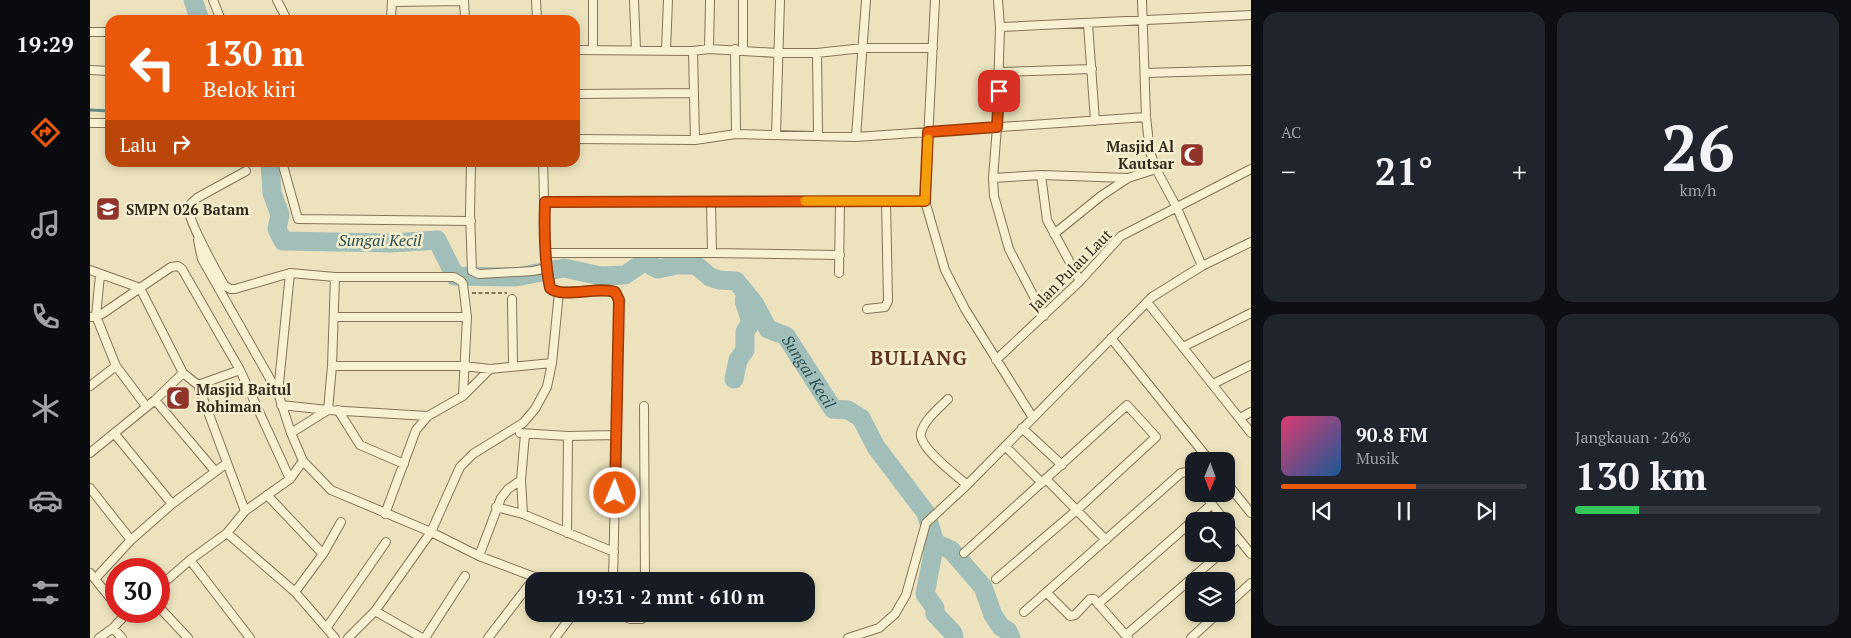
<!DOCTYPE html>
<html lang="id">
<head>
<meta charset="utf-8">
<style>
	:root { --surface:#171b24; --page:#20242c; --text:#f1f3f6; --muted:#9ea1a6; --line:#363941; --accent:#ea580c }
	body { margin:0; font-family:"PT Serif",serif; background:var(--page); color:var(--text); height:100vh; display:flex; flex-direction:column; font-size:19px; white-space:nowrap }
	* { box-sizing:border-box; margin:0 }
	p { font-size:16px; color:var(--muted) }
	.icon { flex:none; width:28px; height:28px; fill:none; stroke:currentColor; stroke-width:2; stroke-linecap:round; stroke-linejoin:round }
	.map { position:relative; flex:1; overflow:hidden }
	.details { display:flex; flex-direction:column; gap:12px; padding:12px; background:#0d0f14; width:600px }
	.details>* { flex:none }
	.top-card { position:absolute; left:15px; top:15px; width:475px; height:152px; border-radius:15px; box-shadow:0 2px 8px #0003; background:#ea580c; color:#fff; overflow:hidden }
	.needle { width:32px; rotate:181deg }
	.controls { position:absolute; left:1095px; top:452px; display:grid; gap:10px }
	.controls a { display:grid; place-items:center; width:50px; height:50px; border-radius:10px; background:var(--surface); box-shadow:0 2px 8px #0003; font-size:25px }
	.speed { position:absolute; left:15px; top:558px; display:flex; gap:10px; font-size:25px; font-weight:700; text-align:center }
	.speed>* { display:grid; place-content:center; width:65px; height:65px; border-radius:50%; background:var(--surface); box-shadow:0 2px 8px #0003; line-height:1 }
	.speed .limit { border:8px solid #d22; background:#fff; color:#111 }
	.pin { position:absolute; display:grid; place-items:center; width:42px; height:42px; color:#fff; margin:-21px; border-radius:10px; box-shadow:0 2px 8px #0006 }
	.me { position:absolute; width:55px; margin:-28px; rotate:1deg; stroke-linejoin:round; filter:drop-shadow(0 0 4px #0008) }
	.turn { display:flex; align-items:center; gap:18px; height:105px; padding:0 15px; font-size:22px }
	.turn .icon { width:65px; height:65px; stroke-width:2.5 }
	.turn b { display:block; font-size:35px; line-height:42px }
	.then { display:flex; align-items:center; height:48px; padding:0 15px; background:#0003; gap:10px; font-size:19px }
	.big { font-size:38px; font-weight:600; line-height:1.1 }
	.details .card { flex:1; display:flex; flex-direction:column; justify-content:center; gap:8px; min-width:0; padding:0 18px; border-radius:15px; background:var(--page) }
	.details .dial { align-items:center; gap:0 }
	.dial b { font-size:65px; line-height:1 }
	.song { display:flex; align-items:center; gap:15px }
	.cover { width:60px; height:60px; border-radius:8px; background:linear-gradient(135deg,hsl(340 70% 55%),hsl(210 70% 35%)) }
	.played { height:5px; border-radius:2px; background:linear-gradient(90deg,var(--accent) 55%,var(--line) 55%) }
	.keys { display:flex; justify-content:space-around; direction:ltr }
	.heat { display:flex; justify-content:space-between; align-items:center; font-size:28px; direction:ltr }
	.charge { height:8px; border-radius:4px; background:linear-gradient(90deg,#34c759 26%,var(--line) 0) }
	.details .tiles { flex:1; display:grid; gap:12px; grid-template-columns:repeat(2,1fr) }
	.trip { position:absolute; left:435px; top:572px; width:290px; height:50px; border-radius:15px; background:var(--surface); box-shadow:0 2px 8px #0003; font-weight:600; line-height:50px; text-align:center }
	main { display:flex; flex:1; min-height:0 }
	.tab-bar { display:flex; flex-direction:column; width:90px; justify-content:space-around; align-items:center; background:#090b0e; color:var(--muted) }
	.tab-bar .icon { width:35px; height:35px }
	.tab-bar .on { color:var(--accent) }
	.tab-bar b { font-size:22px; color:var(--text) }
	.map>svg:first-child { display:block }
</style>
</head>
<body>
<main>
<nav class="tab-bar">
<b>19:29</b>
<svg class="icon on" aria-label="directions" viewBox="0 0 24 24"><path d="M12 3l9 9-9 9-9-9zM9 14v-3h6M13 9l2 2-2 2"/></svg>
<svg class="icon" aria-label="music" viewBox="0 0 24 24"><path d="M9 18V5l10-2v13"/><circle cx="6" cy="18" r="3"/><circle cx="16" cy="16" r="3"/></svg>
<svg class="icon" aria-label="phone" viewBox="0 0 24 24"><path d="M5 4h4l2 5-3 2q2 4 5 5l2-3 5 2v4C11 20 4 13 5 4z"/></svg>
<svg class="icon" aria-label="climate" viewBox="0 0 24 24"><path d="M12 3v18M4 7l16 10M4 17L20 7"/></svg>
<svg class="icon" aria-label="car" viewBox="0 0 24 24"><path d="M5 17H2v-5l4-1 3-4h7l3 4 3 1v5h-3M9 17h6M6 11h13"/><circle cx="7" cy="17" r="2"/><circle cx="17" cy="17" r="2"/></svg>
<svg class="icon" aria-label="filters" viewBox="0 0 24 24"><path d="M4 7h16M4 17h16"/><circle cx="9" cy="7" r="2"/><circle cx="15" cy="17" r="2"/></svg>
</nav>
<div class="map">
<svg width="1161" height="638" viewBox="0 0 1161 638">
	<rect width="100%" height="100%" fill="#ece3be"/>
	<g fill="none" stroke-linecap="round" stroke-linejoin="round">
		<path stroke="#698b86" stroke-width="3" d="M0,110L20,111"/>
		<g stroke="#a2beb9" stroke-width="19">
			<path d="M103,0L110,20"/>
			<path id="s1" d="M180,162L182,193L190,215L187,229L193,241L302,243L347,240L365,276L426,277L474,268L511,276L535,275L554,262L568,269L587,265H606L620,277L629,280L646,281L664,303L678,329L696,336L743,409L758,410L771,418L786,447L836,513L845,543L835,594L845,608V614L863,633L864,638"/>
			<path d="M644,379L648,360L655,350V332L661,322L654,301"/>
			<path d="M845,543L861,550L893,587L903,615L911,627L918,631L921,638"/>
		</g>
		<defs>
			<path id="street" d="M123,0L131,20
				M187,0L197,20
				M374,0L375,20
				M446,0L447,20
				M544,0L546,50
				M845,0L835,201L855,270L875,309L943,418
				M908,0L910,27L907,127L903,178L904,196L919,249L954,316
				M1052,0L1056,117L1060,152L1066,169L1087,208L1112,266
				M302,2L374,1
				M301,20L302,0
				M998,24L1005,121
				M910,27L1161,15
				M0,32H20
				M619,49L620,0
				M645,49L646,134
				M485,50L603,51L619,49L687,53H727L773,48H843
				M503,50V0
				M576,50L578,0
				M653,50V0
				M603,51L605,140
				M727,53L728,135
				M0,70L20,71
				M909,72L1002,69
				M1055,73L1161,70
				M485,94L604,93
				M0,123H20
				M686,135L690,0
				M766,137L776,0
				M485,139L605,140L646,134L766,137L1056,117
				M192,162L208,219L381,221
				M381,162L380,214L382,271L389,274L443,271L457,268
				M156,171L107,198C103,202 99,204 99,210C99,223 126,270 134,285L140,289H145L200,273L245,277H364L371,281L373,284L377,317L373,396
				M951,175L957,220L990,281
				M903,178L951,175L1038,178
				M621,201L622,253
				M455,202L835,201
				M964,234L1011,196L1038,178L1066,169
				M108,240L112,259L188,393
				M455,253H622L750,255
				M0,270L50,288L81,267L88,266L92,269L150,370L200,479
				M200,273L188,393L201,433L213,461L241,490L341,532L389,556L455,581
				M749,273L750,201
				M469,292L514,290L525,293L529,300L523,581
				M422,299L423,366
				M1057,302L1161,433
				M777,309L795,307L798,301L796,201
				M0,317L6,316L26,366L56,406
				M244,317H377
				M1021,338L1120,461
				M1093,347L1161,313
				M906,360L990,281L1031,236L1161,169
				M242,366H374L400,369L462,363
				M93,373L108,385L155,511
				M1123,384L1161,365
				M108,385L150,370
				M0,386L26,366
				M858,399C849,408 834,420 831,433C828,447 866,475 877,485
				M65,400L125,471
				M191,405L238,410L242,366L245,277
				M554,406L555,581
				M248,410L270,445L314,464
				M1150,418L1161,412
				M932,428L972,465
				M24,433L82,504
				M201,433L238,410L338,416
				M430,433L478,436L526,435
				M915,446L952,483
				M0,453L65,400L93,373L50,288L12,314L6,316L10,275
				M956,479L1016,540
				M431,480L433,514
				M1136,482L1161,513
				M0,488L41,540
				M1114,494L1135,521
				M177,495L233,554
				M406,507L433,514L524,552
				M295,514L326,430L338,416L373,396L400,369
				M1136,523L1161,554
				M137,533L205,592L245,638
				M477,533L478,436
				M1136,549L1148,538
				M874,553L1037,405L1066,437L988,509L906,579
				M389,556L411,498L418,489L431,480L435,434
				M100,560L160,638
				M0,573L26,605
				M5,579L41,540L82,504L137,463
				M69,587L100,560L137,533L155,511L200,479L213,461
				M205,592L233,554L251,522
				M957,593L980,616L985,615L1000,599H1004L1038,638
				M1008,604L1122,504
				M1136,606L1161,583
				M69,607L98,638
				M285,611L332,638
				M934,612L1091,473L1097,472L1104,480
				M528,614L540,619H552L555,614
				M237,627L296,542
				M23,628L32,638
				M1036,635L1130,554
				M9,638L23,628L39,611
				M258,638L285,611L341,532L370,467L383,454L433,423L445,409L457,387L462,363L469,292L461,288C452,247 455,204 453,162
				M335,638L375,576
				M398,638L445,577
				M465,638L483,614
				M758,638L789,628L805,614L816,595L836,523L877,485L1062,297L1112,266L1161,242
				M1101,638L1127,614"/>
		</defs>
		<use href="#street" stroke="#847458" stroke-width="10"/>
		<path stroke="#847458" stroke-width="2" stroke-dasharray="4 2.5" stroke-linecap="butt" d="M382,293H417"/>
		<use href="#street" stroke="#f7f0d1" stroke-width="8"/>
	</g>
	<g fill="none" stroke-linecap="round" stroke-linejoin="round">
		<defs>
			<path id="route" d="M525,493L529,300L525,292C508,286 472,299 460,288C454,259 454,231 455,202L835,201L838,132L907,127L909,91"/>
		</defs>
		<use href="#route" stroke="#983908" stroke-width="12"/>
		<use href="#route" stroke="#ea580c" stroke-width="9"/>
		<path stroke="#f59e0b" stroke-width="9" d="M715,201H835L838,139"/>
	</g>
	<defs>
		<symbol id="mosque-square" viewBox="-11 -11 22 22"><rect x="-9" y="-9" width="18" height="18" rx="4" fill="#91352a" stroke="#f4edce"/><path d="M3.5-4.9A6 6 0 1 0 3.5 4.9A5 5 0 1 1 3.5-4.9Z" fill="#fff"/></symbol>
		<symbol id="school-square" viewBox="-11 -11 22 22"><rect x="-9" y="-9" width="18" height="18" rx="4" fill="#91352a" stroke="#f4edce"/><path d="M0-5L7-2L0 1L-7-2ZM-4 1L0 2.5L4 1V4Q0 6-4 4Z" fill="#fff"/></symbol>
	</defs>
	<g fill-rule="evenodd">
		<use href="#mosque-square" x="1088" y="141" width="28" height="28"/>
		<use href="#school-square" x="4" y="195" width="28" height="28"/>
		<use href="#mosque-square" x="74" y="384" width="28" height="28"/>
	</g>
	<g text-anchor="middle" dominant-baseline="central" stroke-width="5" stroke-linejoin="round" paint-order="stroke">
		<g font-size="15" font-weight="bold" fill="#332a1c" stroke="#f4edce" text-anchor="start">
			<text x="1084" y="146" text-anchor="end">Masjid Al<tspan x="1084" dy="17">Kautsar</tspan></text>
			<text x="36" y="209">SMPN 026 Batam</text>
			<text x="106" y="389">Masjid Baitul<tspan x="106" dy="17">Rohiman</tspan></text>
		</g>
		<g font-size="15" fill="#332a1c" stroke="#f4edce">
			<text transform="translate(980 270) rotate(-45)">Jalan Pulau Laut</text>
		</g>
		<g font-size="16" font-style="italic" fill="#2b5153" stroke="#f4edce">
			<text x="290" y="240">Sungai Kecil</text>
			<text stroke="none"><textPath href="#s1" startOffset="690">Sungai Kecil</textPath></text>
		</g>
		<g font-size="20" font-weight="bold" letter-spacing="1" fill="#5f321d" stroke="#f4edce">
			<text x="829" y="357">BULIANG</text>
		</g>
	</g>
</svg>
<div class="controls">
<a><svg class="needle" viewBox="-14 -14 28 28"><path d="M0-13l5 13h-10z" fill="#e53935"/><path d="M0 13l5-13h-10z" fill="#9ea1a6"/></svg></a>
<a><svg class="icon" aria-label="search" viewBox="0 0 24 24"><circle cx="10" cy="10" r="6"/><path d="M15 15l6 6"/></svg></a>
<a><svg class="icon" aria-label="layers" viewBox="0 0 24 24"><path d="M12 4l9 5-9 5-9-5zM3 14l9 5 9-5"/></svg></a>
</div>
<div class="speed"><div class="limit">30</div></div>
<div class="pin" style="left:909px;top:91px;background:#d93025"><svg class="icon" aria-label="arrive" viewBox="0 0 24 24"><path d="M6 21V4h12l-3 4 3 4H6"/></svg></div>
<svg class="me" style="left:525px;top:493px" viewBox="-20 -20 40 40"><circle r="17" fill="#ea580c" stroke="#fff" stroke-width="3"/><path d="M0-11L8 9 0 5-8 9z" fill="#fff"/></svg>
<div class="trip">19:31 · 2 mnt · 610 m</div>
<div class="top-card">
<div class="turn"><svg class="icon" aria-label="left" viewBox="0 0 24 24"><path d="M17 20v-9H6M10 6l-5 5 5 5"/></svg><div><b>130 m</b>Belok kiri</div></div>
<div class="then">Lalu<svg class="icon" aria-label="right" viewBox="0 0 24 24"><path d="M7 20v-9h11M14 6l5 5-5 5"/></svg></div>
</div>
</div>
<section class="details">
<div class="tiles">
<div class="card"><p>AC</p>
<div class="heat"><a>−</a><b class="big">21°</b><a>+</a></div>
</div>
<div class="card dial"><b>26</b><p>km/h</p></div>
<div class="card">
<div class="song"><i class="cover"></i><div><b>90.8 FM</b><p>Musik</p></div></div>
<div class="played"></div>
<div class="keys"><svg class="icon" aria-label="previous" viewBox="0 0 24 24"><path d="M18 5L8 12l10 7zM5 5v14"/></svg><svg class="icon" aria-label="pause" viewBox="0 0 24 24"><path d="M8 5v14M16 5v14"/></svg><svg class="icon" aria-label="next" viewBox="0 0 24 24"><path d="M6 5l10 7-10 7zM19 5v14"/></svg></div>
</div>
<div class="card"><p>Jangkauan · 26%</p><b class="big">130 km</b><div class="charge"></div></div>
</div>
</section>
</main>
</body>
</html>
